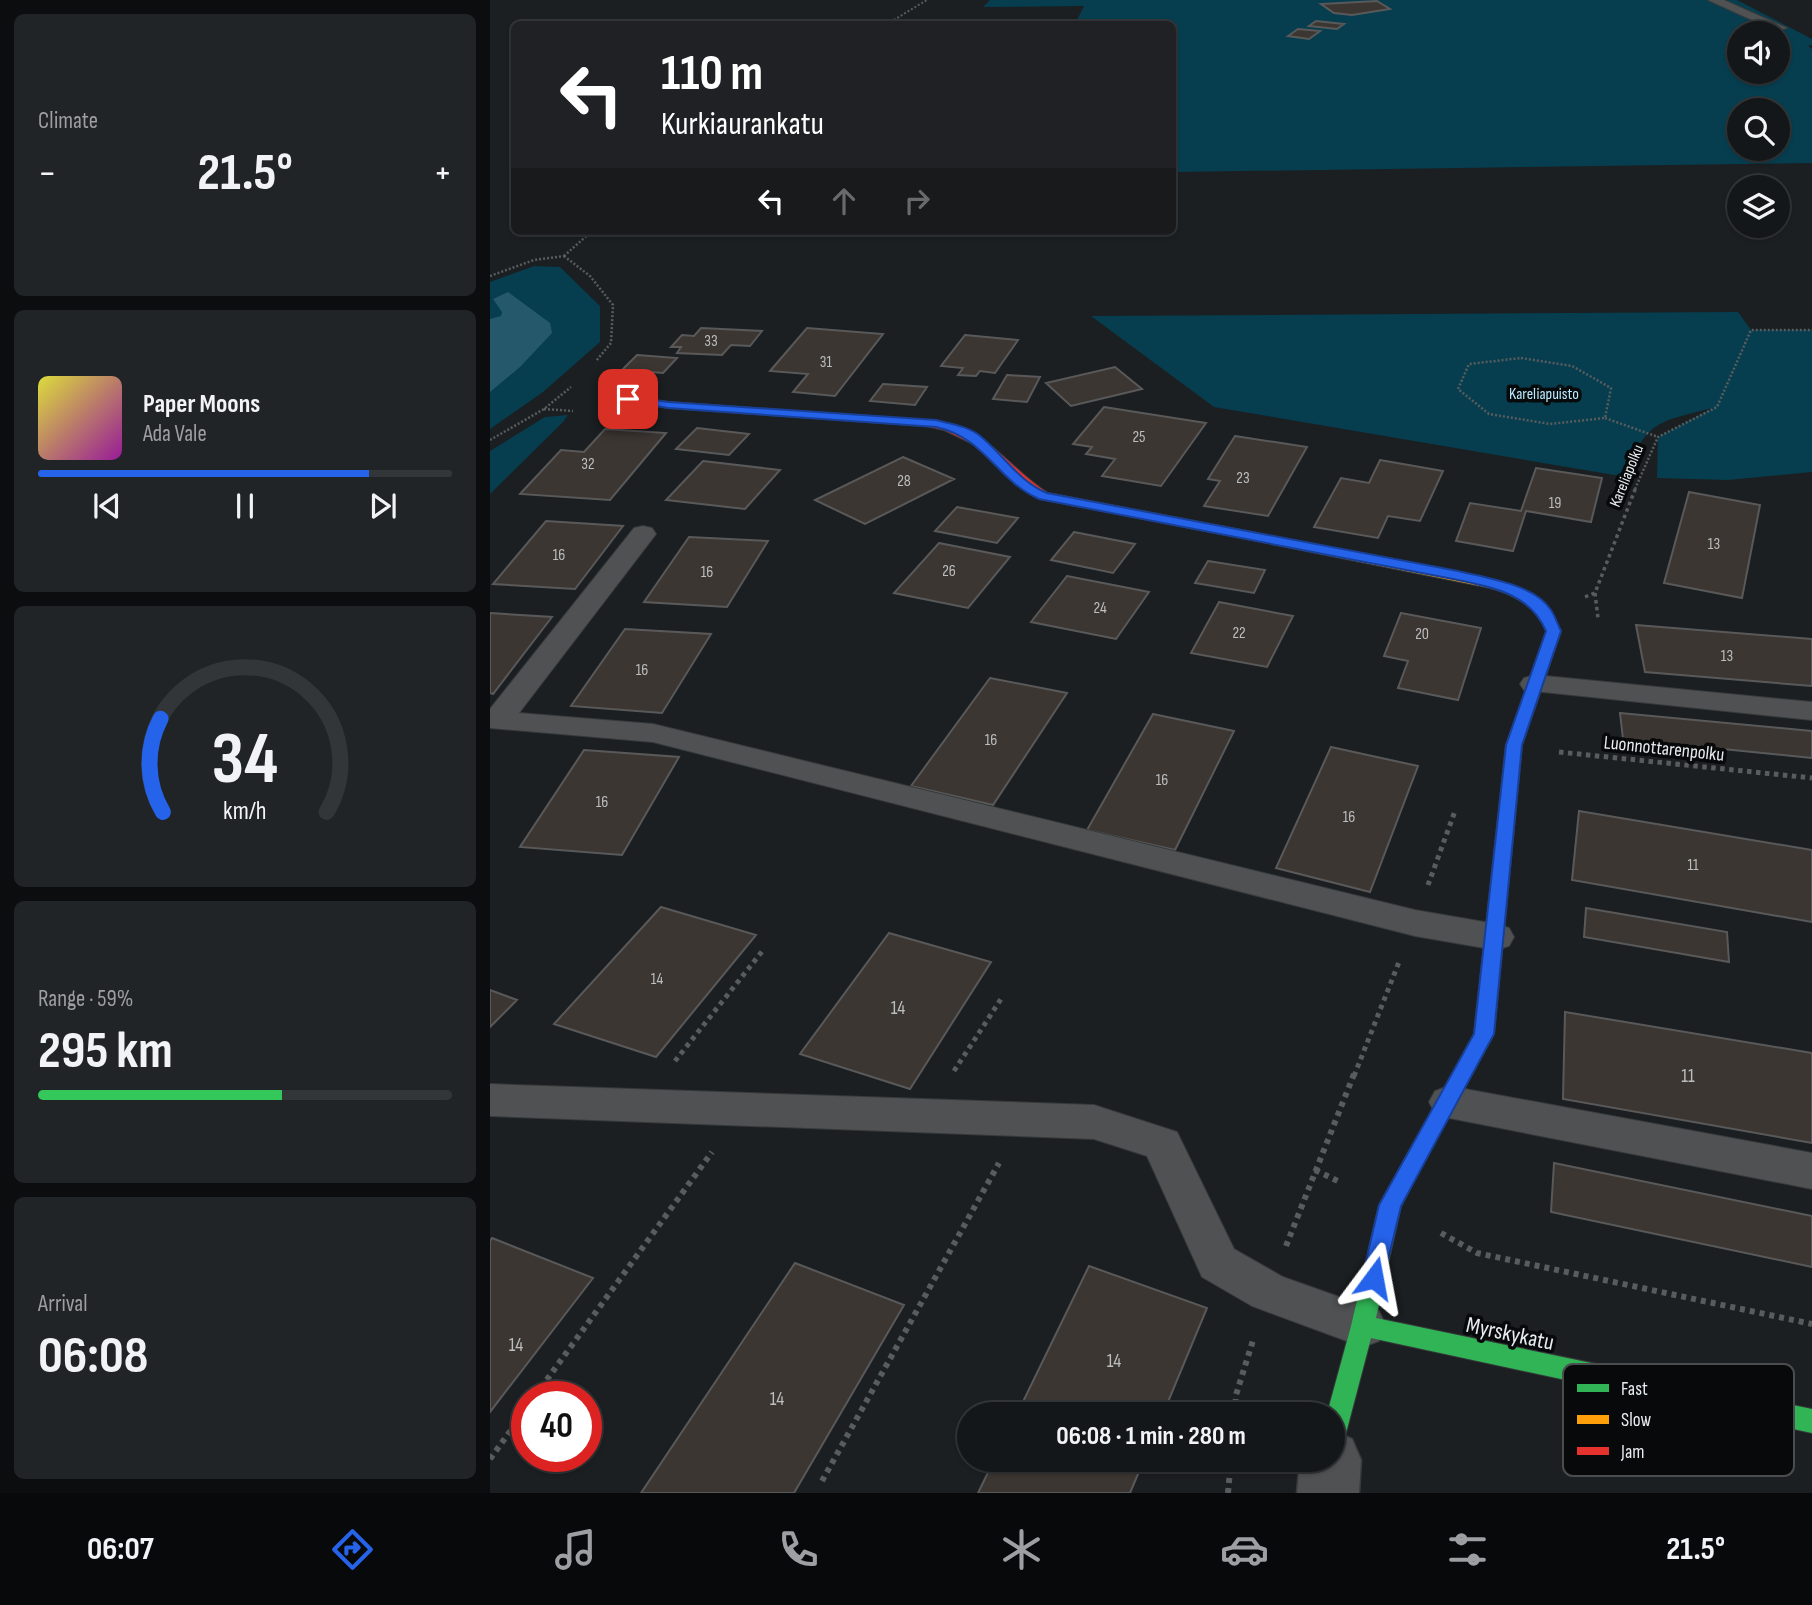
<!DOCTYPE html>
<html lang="en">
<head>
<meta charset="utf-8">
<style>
	:root { --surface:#141719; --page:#212426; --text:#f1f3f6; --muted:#9d9fa2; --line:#333638; --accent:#2563eb }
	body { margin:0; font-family:"Sofia Sans Condensed",sans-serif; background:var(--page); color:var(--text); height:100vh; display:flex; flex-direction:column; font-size:26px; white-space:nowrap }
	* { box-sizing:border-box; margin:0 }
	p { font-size:23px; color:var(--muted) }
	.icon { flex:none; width:38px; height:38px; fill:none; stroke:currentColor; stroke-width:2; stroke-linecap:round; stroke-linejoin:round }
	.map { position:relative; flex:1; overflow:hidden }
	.panel { display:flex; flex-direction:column; gap:14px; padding:14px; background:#0b0d0e; width:490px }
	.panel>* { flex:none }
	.top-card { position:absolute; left:21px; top:21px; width:665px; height:214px; border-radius:10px; box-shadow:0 2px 5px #0004,0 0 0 2px var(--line); background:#202124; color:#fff; overflow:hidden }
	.fabs { position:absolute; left:1237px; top:21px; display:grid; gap:14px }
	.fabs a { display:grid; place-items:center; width:63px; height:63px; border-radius:50%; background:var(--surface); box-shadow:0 2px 5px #0004,0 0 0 2px var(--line); font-size:35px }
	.speed { position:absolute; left:21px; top:1381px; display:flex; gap:14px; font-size:35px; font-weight:700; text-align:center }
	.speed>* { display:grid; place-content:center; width:91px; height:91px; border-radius:50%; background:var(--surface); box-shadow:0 2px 5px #0004,0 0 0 2px var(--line); line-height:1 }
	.speed .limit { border:10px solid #d22; background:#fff; color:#111 }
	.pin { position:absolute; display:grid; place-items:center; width:60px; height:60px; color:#fff; margin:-30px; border-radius:14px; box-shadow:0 4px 10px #0006 }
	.me { position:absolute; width:77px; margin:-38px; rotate:13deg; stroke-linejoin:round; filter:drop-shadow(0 0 5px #0008) }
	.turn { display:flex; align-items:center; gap:24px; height:147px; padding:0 35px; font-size:32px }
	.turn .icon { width:91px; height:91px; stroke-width:2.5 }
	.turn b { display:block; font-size:49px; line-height:60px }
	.lanes { display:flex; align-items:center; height:66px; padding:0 35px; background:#0003; justify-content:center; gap:35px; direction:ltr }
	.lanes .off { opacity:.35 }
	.big { font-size:52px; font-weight:700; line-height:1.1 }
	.panel .widget { flex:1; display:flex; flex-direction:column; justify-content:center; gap:10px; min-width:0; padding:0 24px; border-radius:10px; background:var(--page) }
	.panel .dial { align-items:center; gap:0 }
	.dial svg { height:182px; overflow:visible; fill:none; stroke:var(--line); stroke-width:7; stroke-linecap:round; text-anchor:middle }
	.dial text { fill:var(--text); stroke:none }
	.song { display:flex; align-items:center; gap:21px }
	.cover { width:84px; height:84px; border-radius:10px; background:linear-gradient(135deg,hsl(60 70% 55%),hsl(300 70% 35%)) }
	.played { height:7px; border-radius:4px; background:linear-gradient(90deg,var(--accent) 80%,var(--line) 80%) }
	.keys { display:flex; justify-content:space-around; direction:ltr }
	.heat { display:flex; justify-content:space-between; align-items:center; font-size:38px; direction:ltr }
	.charge { height:10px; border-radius:5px; background:linear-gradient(90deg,#34c759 59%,var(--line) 0) }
	.trip { position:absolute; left:467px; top:1402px; width:388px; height:70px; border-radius:35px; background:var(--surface); box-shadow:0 2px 5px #0004,0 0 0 2px var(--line); font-weight:700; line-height:70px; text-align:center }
	.dock { display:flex; height:112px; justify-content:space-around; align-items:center; background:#08090a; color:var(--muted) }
	.dock .icon { width:49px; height:49px }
	.dock .active { color:var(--accent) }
	.dock b { font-size:32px; color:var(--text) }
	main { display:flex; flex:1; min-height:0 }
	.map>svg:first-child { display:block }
</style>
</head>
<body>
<main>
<section class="panel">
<div class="widget"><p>Climate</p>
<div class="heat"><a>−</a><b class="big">21.5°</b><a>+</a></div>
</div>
<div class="widget">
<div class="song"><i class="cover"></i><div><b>Paper Moons</b><p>Ada Vale</p></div></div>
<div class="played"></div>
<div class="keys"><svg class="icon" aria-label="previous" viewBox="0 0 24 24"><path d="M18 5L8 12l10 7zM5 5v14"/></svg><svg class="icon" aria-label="pause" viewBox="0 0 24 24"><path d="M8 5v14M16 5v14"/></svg><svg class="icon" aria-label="next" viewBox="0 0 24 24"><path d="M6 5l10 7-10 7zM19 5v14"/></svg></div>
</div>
<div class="widget dial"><svg viewBox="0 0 100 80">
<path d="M14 69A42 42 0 1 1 86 69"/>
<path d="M14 69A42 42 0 0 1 13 28" stroke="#2563eb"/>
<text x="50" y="56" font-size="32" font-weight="700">34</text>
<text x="50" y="72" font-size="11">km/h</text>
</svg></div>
<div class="widget"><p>Range · 59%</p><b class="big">295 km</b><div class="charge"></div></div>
<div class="widget"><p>Arrival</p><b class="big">06:08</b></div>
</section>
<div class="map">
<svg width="1322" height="1493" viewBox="0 0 1322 1493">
	<rect width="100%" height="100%" fill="#1b1f21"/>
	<path fill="#063e4f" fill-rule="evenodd" d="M500,0H1247L1322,39V45L1318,46L1322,49V163L683,172L682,24H585L594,6L493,7ZM1250,33H1288V72H1250ZM1250,110H1288V149H1250Z
		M44,266L70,267L110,306V342L53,392L0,429V282Z
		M1248,312L1261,330H1322V472L1238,480L1167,478L1168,437L1223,408C1170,421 1154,421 1136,477L724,407L601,316Z
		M78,415L73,422L0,494V451L55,417Z"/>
	<path fill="#26586c" d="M18,292L60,323L62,333L30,367L0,392V319L11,316L12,312L3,299Z"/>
	<path fill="#3c3632" stroke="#59595a" stroke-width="2" d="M887,1L900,9L862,15L844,13L831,4Z
		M826,21L854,24L847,29L819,26Z
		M808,29L830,31L819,39L798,36Z
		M211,328L272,331L260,346L241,345L232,355L187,353L191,347H181L192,335L204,336Z
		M317,328L393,334L345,396L303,392L318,374L280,371Z
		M475,335L528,340L505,373L490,371L486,376L468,375L473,368L451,366Z
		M147,355L187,358L173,373L132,370Z
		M625,367L652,389L581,406L556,383Z
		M517,375L550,377L537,402L503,399Z
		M393,384L437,387L425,405L380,401Z
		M614,407L716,423L671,486L612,476L625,459L596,454L602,447L583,444Z
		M207,428L259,434L239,455L186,449Z
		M115,429L176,433L120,500L30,494L71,450L94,452Z
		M745,436L817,447L778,516L714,506L730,481L718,479Z
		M413,457L464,479L375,524L325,500Z
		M890,460L953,471L930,521L898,516L888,538L824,527L851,478L879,483Z
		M213,461L290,470L255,509L176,500Z
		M1046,468L1112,478L1101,522L1036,511L1023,551L966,541L980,503L1031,511Z
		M1199,492L1270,505L1252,598L1174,583Z
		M467,507L528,518L507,543L445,531Z
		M56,521L133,526L85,589L3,584Z
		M584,532L645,544L623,573L561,560Z
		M199,537L278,541L237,607L154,602Z
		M449,543L520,557L478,608L404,593Z
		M718,561L775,570L764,593L705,583Z
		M577,576L659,592L626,639L541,622Z
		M729,602L803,616L777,667L701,653Z
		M0,613L62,617L3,694L0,693Z
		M911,613L991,628L968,700L908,688L918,661L894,656Z
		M1146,625L1322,639V686L1155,672Z
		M135,629L221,634L172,713L81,706Z
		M500,678L577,693L503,805L421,786Z
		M1130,713L1322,731V758L1133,739Z
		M663,714L744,731L685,850L597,830Z
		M841,747L928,766L880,892L786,868Z
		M94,750L189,757L132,855L30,847Z
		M1089,811L1322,850V922L1082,880Z
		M171,907L266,935L166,1057L64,1024Z
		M1096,908L1237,932L1239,962L1094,937Z
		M399,933L501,962L420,1089L310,1054Z
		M0,990L27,1000L0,1027Z
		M1075,1012L1322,1053V1143L1073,1099Z
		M1064,1163L1322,1216V1267L1061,1212Z
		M2,1238L103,1278L0,1412V1241Z
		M305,1263L414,1305L304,1493H151Z
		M599,1266L717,1308L673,1414H527Z
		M504,1460H654L640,1493H488Z"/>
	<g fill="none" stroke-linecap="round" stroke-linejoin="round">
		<defs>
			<path id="lane" d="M1218,0H1234L1297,28L1286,31Z
				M153,526L162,528L166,534L29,713L163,724L925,910L1006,924L1019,928L1024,937L1019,946L1006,950L925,936L163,742L0,728V709L144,528Z
				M1045,675L1322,702V720L1034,690L1030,684L1034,678Z
				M0,1084L604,1105L687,1132L744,1249L793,1277L889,1311L896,1326L889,1341L873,1347L762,1306L712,1277L657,1156L604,1139L0,1116Z
				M959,1086L1322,1153V1189L959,1118L945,1113L939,1102L945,1091Z"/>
			<path id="street" d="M844,1431L862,1439L871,1460L869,1493H807L810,1460H844Z"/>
			<path id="fast" d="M933,1136L940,1139L943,1145L911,1206L886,1318L1322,1409V1433L881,1338L856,1433L853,1441L844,1445V1414H837L861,1326L889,1205L926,1139Z"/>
			<path id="slow" d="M118,393L179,402L435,420L441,423L435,426L179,408L114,398L112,396Z
				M762,532L1007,581C1037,590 1057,602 1071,631L1032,745L1017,900L1014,904H1002L999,900L1016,745L1057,631C1045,606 1026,595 1000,588L757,539L755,536Z"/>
			<path id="jam" d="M435,420C450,422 465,424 478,431C508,446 529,475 558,493L762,532L769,536L762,540L550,499L519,477L483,444L454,430L431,425L429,423Z
				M1008,894L1014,896L1017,900L1004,1034L940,1151L933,1154L926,1151L923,1145L984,1034L999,900L1002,896Z"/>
		</defs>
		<use href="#lane" stroke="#373a3b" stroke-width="2"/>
		<use href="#street" stroke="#373a3b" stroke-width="3"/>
		<use href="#fast" stroke="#373a3b" stroke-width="2"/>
		<use href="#slow" stroke="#373a3b" stroke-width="2"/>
		<use href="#jam" stroke="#373a3b" stroke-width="2"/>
		<path stroke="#595c5d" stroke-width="2" stroke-dasharray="2 2" stroke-linecap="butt" d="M397,24L437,0"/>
		<path stroke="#595c5d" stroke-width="2.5" stroke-dasharray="2 2" stroke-linecap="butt" d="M74,256L100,276L123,305L121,343L106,361
			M74,256L102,231
			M0,276L44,260L74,256
			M1031,358L1082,366L1121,388L1115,418L1060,424L999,414L968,389L979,364Z
			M54,409L83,411
			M1115,418L1168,437
			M0,440L54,409L81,387
			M1145,489L1168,437L1227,407L1261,330H1322"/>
		<path stroke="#595c5d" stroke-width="3.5" stroke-dasharray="3.5 3.5" stroke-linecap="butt" d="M1105,593L1108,618
			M1095,597L1105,593L1146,487"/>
		<path stroke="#595c5d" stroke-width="5" stroke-dasharray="4.5 4.5" stroke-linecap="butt" d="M1069,752L1322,778
			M938,885L965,811
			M185,1061L274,949
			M464,1071L513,996
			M864,1076L909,962"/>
		<path stroke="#595c5d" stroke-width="6" stroke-dasharray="5 5" stroke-linecap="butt" d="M825,1170L852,1183
			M951,1233L987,1253L1322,1324
			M796,1246L864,1074
			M45,1396L222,1152
			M745,1414L746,1395L764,1337
			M0,1459L37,1408
			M332,1481L509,1163
			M738,1493L741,1460"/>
		<use href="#lane" fill="#4f5152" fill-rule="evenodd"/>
		<use href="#street" fill="#4f5152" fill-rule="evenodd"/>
		<use href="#fast" fill="#30b455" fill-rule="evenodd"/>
		<use href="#slow" fill="#ff9f0a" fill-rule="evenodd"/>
		<use href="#jam" fill="#e5322d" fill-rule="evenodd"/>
	</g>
	<path fill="#2563eb" stroke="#184099" stroke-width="2" d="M138,396L178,402L446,420C461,424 477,426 489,435C513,454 528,481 557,493L968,571C996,578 1044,584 1061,610C1065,616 1068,625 1071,631L1032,745L1004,1034L911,1206L892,1285L884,1288L876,1285L872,1278L889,1205L984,1034L1016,745L1056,631C1040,594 1005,588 968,580L549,499C506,480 496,438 446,427L178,408L134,401L133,399Z"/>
	<g text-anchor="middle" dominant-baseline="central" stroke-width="7" stroke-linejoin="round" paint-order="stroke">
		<g font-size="16" fill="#bcbebf">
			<text x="221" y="341">33</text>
			<text x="336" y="362">31</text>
			<text x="649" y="437">25</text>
			<text x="98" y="464">32</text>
			<text x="753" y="478">23</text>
			<text x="414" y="481">28</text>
			<text x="1065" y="503">19</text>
			<text x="1224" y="544">13</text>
			<text x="69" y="555">16</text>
			<text x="459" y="571">26</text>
			<text x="217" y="572">16</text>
			<text x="610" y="608">24</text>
			<text x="749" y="633">22</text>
			<text x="932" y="634">20</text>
			<text x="1237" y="656">13</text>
			<text x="152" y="670">16</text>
			<text x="501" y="740">16</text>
			<text x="672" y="780">16</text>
			<text x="112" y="802">16</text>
			<text x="859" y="817">16</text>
			<text x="1203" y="865">11</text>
			<text x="167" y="979">14</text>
		</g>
		<g font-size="16" fill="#b9eaff" stroke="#07090a">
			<text x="1054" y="394">Kareliapuisto</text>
		</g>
		<g font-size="16" fill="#e7ecee" stroke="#07090a">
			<text transform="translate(1137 476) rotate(-68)">Kareliapolku</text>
		</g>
		<g font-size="19" fill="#e7ecee" stroke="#07090a">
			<text transform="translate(1174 749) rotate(6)">Luonnottarenpolku</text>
		</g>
		<g font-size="19" fill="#bcbebf">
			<text x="408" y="1008">14</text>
			<text x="1198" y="1076">11</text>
			<text x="26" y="1345">14</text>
			<text x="624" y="1361">14</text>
			<text x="287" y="1399">14</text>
		</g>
		<g font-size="23" fill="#e7ecee" stroke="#07090a">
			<text transform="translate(1020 1334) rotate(12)">Myrskykatu</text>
		</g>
	</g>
	<rect x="1073" y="1364" width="231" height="112" rx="10" fill="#07090a" stroke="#4a4d4e" stroke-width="2"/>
	<rect x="1087" y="1384" width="32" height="8" fill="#30b455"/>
	<rect x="1087" y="1415" width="32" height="9" fill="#ff9f0a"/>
	<rect x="1087" y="1447" width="32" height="8" fill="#e5322d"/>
	<g font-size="19" fill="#e7ecee">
		<text x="1131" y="1395">Fast</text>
		<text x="1131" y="1426">Slow</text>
		<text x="1131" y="1458">Jam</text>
	</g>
</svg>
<div class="fabs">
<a><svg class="icon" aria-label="sound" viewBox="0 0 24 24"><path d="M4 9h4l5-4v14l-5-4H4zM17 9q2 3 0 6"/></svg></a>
<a><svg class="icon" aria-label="search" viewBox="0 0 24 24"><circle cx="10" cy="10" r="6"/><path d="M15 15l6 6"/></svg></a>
<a><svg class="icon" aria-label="layers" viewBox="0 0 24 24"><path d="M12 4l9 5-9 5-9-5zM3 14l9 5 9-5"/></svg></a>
</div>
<div class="speed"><div class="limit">40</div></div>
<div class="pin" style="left:138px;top:399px;background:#d93025"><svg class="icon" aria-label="arrive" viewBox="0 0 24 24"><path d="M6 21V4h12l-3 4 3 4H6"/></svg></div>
<svg class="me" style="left:884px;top:1278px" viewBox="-20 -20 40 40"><path d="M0-17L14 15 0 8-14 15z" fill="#2563eb" stroke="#fff" stroke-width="4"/></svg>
<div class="trip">06:08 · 1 min · 280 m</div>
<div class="top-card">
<div class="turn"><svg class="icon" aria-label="left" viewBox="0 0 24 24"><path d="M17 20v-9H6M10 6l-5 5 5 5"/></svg><div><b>110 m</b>Kurkiaurankatu</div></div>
<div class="lanes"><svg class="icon" aria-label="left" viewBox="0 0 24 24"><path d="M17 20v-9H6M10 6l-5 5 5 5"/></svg><svg class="icon off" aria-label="ahead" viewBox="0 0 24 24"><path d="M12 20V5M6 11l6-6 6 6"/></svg><svg class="icon off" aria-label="right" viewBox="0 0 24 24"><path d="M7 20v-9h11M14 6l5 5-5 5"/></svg></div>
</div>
</div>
</main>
<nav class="dock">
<b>06:07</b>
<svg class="icon active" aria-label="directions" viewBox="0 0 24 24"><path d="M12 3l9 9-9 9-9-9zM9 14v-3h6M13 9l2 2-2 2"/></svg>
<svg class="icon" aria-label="music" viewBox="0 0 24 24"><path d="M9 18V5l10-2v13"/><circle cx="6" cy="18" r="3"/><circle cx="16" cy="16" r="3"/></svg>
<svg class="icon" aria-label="phone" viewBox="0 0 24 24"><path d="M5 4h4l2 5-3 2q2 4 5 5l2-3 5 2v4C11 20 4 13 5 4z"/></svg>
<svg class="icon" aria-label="climate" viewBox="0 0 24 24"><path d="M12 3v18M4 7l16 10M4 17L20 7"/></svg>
<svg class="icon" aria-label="car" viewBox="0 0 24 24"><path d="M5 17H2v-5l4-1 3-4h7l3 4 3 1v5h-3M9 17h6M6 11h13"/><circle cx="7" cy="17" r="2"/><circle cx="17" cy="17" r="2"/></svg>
<svg class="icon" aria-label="filters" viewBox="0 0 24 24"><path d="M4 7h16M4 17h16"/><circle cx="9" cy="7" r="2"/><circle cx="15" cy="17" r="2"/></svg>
<b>21.5°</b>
</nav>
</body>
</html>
